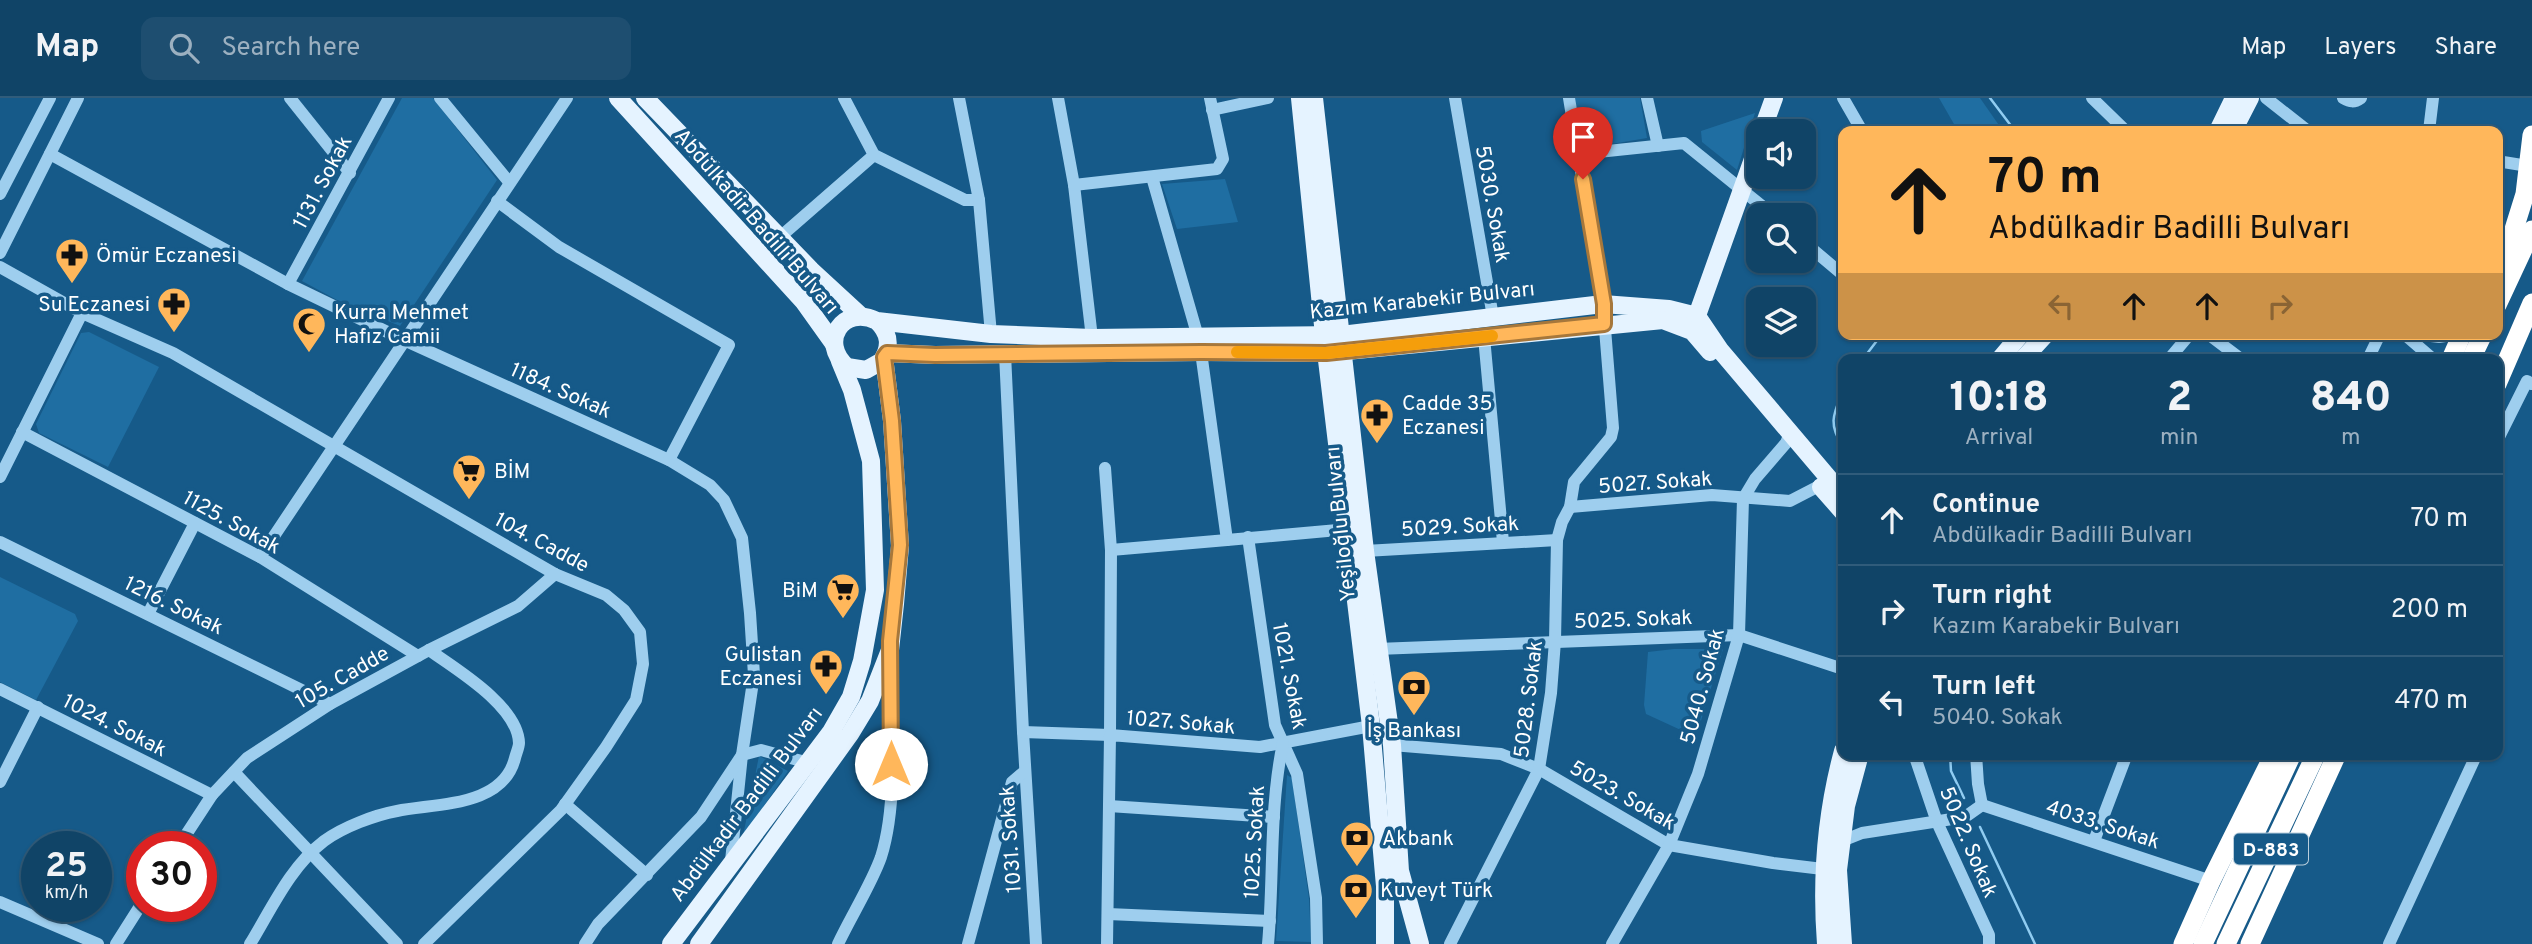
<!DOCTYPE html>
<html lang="en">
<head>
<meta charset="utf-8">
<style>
	:root { --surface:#104467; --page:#1e4e70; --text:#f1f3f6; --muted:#9cb0c0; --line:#305c7b }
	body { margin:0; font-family:Overpass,sans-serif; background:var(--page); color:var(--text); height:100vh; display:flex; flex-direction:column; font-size:26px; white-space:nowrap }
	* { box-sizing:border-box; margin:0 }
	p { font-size:23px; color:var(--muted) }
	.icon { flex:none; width:38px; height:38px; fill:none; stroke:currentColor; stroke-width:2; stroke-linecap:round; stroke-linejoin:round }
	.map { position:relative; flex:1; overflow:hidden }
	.drawer { position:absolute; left:1838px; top:256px; width:665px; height:406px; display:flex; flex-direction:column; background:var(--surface); border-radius:14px; box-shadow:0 2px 5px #0004,0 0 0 2px var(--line) }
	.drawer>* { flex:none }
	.top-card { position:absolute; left:1838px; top:28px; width:665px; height:214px; border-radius:14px; box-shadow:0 2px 5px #0004,0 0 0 2px var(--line); background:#ffb75b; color:#111; overflow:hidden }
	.controls { position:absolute; left:1746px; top:21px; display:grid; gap:14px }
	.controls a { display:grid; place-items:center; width:70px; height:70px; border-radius:14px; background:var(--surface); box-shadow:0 2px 5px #0004,0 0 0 2px var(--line); font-size:35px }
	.speed { position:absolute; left:21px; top:733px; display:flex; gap:14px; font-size:35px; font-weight:700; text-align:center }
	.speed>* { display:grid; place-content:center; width:91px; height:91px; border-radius:50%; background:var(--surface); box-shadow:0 2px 5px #0004,0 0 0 2px var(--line); line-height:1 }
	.speed small { font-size:18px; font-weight:400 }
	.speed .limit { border:10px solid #d22; background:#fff; color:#111 }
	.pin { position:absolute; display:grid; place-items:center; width:60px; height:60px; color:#fff; margin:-72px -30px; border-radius:50% 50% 50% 0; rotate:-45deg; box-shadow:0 0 7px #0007 }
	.pin .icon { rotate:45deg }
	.me { position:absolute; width:77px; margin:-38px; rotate:0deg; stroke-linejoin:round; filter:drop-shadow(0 0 5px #0008) }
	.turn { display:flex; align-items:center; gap:24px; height:147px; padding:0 35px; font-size:32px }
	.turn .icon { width:91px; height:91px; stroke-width:2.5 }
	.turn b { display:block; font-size:49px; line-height:60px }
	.lanes { display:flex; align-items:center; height:66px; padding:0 35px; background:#0003; justify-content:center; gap:35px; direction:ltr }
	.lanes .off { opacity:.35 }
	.eta { display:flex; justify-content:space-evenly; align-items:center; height:119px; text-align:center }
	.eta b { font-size:42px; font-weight:800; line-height:49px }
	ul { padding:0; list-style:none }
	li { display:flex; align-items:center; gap:21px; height:91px; padding:0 35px; border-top:2px solid var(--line) }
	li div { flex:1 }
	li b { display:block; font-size:26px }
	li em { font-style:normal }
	header { display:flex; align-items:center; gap:42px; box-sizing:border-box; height:98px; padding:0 35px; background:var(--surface); border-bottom:2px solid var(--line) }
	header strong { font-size:33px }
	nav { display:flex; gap:38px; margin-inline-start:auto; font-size:24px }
	.search { width:490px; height:63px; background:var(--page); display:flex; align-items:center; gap:18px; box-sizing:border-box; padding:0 24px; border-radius:14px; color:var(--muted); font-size:26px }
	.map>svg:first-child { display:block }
	.green { fill:#1f6ea2 }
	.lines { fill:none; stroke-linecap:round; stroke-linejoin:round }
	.stream { stroke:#90ccf1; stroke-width:2.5 }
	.minor { stroke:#9eceee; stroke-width:12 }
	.major { stroke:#e5f3ff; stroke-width:18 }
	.highway { stroke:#fff; stroke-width:19 }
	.route-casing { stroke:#a6773b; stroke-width:18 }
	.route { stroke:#ffb75b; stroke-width:12 }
	.slow { stroke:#f59e0b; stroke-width:12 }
	.labels { text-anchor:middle; stroke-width:7; stroke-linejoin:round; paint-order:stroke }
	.shield { fill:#165a89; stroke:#b9cedc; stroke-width:2 }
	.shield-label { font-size:19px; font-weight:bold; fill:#fff }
	.street-label { font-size:21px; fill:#fff; stroke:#165a89 }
	.poi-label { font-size:21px; fill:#fff; stroke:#165a89; text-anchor:start }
</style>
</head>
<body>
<header>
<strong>Map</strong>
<div class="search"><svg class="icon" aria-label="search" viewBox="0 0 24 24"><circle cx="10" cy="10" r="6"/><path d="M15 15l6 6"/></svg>Search here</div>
<nav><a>Map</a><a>Layers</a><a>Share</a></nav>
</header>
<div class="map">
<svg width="2532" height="846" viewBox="0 0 2532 846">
	<rect width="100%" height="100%" fill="#165a89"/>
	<g class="green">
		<polygon points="402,0 433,0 497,82 400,228 337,202 302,183"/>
		<polygon points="1575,0 1640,0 1647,40 1582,51"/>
		<polygon points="1939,0 1980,0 2003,33 1958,33"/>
		<polygon points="1755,15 1737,72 1702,44 1701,33"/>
		<polygon points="1225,81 1238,124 1177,131 1162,86"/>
		<polygon points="89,234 159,269 108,369 39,335 36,326 81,235"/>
		<polygon points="0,479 75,516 78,523 36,602 0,584"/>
		<polygon points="1674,551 1723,551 1696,639 1646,616 1644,607 1648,554"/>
		<polygon points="759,658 788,673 743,738"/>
		<polygon points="1287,677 1292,680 1309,801 1311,844 1276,843"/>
	</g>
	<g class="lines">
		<g class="stream">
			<polyline points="1990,0 2015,33"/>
			<polyline points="1863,261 1882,236"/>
			<path d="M1843,292c-10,25 -15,34 0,57"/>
			<polyline points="1950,656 1951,673 1964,700"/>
			<polyline points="1980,729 2035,846"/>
		</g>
		<g class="minor">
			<polyline points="290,0 350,75"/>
			<polyline points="440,0 509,84"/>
			<polyline points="844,0 874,57 965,102 979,102"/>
			<polyline points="959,0 979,102 991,236"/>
			<polyline points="1058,0 1074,87 1092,240"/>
			<polyline points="1455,0 1493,219"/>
			<polyline points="1647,0 1658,48"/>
			<polyline points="1843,0 1862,33"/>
			<polyline points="2092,0 2126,33"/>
			<polyline points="2266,0 2308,33"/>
			<path d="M2343,0c7,4 11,5 18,0"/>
			<polyline points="1212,12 1268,0"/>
			<polyline points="2429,33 2433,0"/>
			<polyline points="50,56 288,186 406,243 669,362 710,387 724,402 742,440 750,515 754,577 742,657 731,763"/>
			<polyline points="1579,56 1684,45 1773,117"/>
			<polyline points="2497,63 2528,68"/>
			<polyline points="1152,79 1198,239"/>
			<polyline points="1074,87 1217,71 1223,61 1210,0"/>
			<polyline points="0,96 50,0"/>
			<polyline points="497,103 559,149 729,247 669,362"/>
			<polyline points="780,139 874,57"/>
			<polyline points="1804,144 1843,177"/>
			<polyline points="0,155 78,0"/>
			<polyline points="0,169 82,215 173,255 555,476 606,497 624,512 640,534 643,566 636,602 606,649 561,712 424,846"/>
			<polyline points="288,186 389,0"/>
			<polyline points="2208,236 2241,261"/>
			<polyline points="2404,236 2433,261"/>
			<polyline points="2415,236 2439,239 2458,236"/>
			<polyline points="1484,239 1503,444"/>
			<polyline points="1201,254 1227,442 1349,431"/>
			<polyline points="1005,256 1023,634 1036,846"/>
			<polyline points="2169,261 2190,236"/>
			<polyline points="2368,261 2380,236"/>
			<polyline points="22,334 260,459 418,558"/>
			<polyline points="2497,343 2527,283 2532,286"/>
			<polyline points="0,379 82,215"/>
			<polyline points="1570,409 1712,397 1790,403 1819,388"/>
			<polyline points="1248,439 1275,627 1297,676 1316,800 1317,846"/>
			<polyline points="0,444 330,606"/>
			<polyline points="1111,452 1227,442"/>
			<polyline points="1365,453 1557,442"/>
			<polyline points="260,459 567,0"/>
			<polyline points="148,516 195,425"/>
			<polyline points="1377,551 1739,537 1843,571"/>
			<polyline points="0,591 212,697"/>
			<polyline points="1023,634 1110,637 1111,452 1105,370"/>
			<polyline points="1392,647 1501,656 1539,671 1669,747 1773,765 1831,772"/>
			<polyline points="1914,656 1937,724 1989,837 1989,846"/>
			<polyline points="1976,656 1978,686 1982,707"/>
			<polyline points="234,674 397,846"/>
			<polyline points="0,684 38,609"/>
			<polyline points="565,706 647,777"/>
			<polyline points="1982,707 2211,783"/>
			<polyline points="1109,708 1274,719"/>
			<polyline points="1842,743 1862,735 1965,719 1982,707"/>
			<polyline points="2094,743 2127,656"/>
			<polyline points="178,749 212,697 247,660 330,606 429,552 518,508 555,476"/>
			<polyline points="0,804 98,846"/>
			<polyline points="1108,816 1270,823"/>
			<polyline points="116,846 142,805"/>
			<path d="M250,846c22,-36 40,-77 74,-103 19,-14 51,-26 73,-30 40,-8 106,-4 118,-53 1,-4 4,-11 4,-15 -1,-37 -63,-74 -90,-93"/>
			<polyline points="585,846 598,826 701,719 742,657 761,652 809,665"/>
			<path d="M838,846c12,-26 34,-61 43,-87 18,-56 10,-140 9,-199"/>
			<polyline points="968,846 1012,684 1025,673"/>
			<polyline points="1107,846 1110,637 1260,649 1371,628"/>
			<path d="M1268,846c6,-67 1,-135 15,-201"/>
			<polyline points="1450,846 1539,671 1551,595 1555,543 1557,442 1562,424 1570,409 1574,384 1611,339 1613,330 1603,206 1569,0"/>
			<polyline points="1612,846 1669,747 1698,676 1739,537 1743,401 1755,381 1786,345 1790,335"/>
			<polyline points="2389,846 2474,662 2471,656"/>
		</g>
		<g class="major">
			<polyline points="618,0 804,204 834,246"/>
			<polyline points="645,0 811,172 861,218"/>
			<polyline points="1300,0 1324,237 1371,628 1385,788 1385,846"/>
			<polyline points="1314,0 1365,453 1392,647 1400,773 1420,846"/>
			<polyline points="1762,33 1774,0"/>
			<polyline points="2218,33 2234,0"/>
			<polyline points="2233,33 2250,0"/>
			<path d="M877,223c13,13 14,25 5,40l-16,9 -19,-3c-29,-25 -4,-63 30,-46l114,13 101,4 249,-3 262,-31 66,5 28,7 23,34 123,145"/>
			<polyline points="1694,226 1759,44"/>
			<polyline points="887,255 935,257 1201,254 1326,255 1663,222 1692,233 1710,254"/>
			<polyline points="2000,261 2021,236"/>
			<polyline points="2023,261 2046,236"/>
			<polyline points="1821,389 1843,414"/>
			<polyline points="671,846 831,634 851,599 862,563 875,492 871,363 852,292 840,263"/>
			<polyline points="699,846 850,636 870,603 890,552 895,506 900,448 892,323 884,259"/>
			<path d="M1826,846c-5,-65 0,-130 17,-193"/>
			<polyline points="1843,846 1838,772 1846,708 1860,656"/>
		</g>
		<g class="highway">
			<polyline points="2497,172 2510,144 2525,96 2532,37"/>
			<polyline points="2497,207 2532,132"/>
			<polyline points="2451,261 2462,236"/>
			<polyline points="2471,261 2483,236"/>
			<polyline points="2497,286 2532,205"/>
			<polyline points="2183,846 2211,783 2274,656"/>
			<polyline points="2203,846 2292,656"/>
			<polyline points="2226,846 2316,656"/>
			<polyline points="2250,846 2337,656"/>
		</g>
	</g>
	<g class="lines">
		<g class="route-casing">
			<polyline id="route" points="891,666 890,543 900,447 892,323 884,259 887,255 935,257 1201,254 1326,255 1604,226 1604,206 1583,81"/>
		</g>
		<use href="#route" class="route"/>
		<polyline class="slow" points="1237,254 1326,255 1492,238"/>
	</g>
	<defs>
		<g id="pharmacy-pin" transform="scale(1.75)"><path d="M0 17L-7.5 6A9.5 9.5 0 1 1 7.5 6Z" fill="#ffb75b" stroke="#165a89"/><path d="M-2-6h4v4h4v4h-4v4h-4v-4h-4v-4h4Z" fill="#111"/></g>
		<g id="mosque-pin" transform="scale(1.75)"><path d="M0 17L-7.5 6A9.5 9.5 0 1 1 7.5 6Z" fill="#ffb75b" stroke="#165a89"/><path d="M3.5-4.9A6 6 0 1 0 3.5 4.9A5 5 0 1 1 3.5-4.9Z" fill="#111"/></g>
		<g id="supermarket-pin" transform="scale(1.75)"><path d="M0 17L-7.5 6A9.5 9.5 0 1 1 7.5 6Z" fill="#ffb75b" stroke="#165a89"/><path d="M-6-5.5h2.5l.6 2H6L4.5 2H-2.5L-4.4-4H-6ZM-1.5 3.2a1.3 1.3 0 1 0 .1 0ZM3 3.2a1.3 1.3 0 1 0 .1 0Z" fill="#111"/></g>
		<g id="bank-pin" transform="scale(1.75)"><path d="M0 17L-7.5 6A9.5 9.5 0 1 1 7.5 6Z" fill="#ffb75b" stroke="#165a89"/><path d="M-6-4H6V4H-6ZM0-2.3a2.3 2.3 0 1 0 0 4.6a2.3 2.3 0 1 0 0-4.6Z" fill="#111"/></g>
	</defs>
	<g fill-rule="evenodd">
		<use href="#pharmacy-pin" x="72" y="157"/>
		<use href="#pharmacy-pin" x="174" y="206"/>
		<use href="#mosque-pin" x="309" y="226"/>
		<use href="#pharmacy-pin" x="1377" y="317"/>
		<use href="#supermarket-pin" x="469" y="373"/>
		<use href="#supermarket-pin" x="843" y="492"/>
		<use href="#pharmacy-pin" x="826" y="568"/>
		<use href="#bank-pin" x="1414" y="589"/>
		<use href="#bank-pin" x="1357" y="740"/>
		<use href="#bank-pin" x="1356" y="792"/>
	</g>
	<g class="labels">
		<rect class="shield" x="2234" y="735.5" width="74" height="31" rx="5"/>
		<g class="shield-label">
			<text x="2271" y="758">D-883</text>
		</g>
		<g class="street-label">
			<text transform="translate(322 84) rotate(-62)" y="7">1131. Sokak</text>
			<text transform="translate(1493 106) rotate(80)" y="7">5030. Sokak</text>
			<text transform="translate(757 123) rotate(49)" y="7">Abdülkadir Badilli Bulvarı</text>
			<text transform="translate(1422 202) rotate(-6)" y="7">Kazım Karabekir Bulvarı</text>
			<text transform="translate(561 292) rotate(24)" y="7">1184. Sokak</text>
			<text transform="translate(1655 384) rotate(-4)" y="7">5027. Sokak</text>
			<text transform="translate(232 424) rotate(29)" y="7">1125. Sokak</text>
			<text transform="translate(1340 426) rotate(-96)" y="7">Yeşiloğlu Bulvarı</text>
			<text transform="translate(1460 428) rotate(-3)" y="7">5029. Sokak</text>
			<text transform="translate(542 444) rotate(28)" y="7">104. Cadde</text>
			<text transform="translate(174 507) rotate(26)" y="7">1216. Sokak</text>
			<text transform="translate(1633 521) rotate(-2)" y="7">5025. Sokak</text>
			<text transform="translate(1290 578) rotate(79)" y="7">1021. Sokak</text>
			<text transform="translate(342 579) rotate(-30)" y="7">105. Cadde</text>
			<text transform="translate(1702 588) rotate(-75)" y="7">5040. Sokak</text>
			<text transform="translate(1528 601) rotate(-83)" y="7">5028. Sokak</text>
			<text transform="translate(1181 624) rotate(5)" y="7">1027. Sokak</text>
			<text transform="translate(115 627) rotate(27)" y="7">1024. Sokak</text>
			<text transform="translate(1623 697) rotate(30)" y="7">5023. Sokak</text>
			<text transform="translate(746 706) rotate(-53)" y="7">Abdülkadir Badilli Bulvarı</text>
			<text transform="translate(2103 726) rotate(18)" y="7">4033. Sokak</text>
			<text transform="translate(1010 741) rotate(-94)" y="7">1031. Sokak</text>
			<text transform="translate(1254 744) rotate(-87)" y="7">1025. Sokak</text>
			<text transform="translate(1969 744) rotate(67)" y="7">5022. Sokak</text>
		</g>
		<g class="poi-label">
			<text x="96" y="164">Ömür Eczanesi</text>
			<text x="150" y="213" text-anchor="end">Su Eczanesi</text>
			<text x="334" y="221">Kurra Mehmet<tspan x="334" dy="24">Hafız Camii</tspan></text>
			<text x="1402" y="312">Cadde 35<tspan x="1402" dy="24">Eczanesi</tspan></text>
			<text x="494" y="380">BİM</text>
			<text x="818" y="499" text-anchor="end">BiM</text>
			<text x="802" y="563" text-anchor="end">Gulistan<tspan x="802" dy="24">Eczanesi</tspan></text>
			<text x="1414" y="639" text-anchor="middle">İş Bankası</text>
			<text x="1382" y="747">Akbank</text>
			<text x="1380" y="799">Kuveyt Türk</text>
		</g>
	</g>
</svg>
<div class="controls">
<a><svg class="icon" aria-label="sound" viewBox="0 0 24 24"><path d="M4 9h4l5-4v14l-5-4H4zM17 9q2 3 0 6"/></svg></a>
<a><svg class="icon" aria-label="search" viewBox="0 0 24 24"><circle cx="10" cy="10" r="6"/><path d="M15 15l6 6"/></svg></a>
<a><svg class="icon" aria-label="layers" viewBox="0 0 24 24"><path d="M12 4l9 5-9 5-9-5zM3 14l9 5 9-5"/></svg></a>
</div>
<div class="speed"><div>25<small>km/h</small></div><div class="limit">30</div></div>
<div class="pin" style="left:1583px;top:81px;background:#d93025"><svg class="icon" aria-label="arrive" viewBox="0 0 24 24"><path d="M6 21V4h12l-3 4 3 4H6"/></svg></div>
<svg class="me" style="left:891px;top:666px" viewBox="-20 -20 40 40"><circle r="19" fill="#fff"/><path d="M0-13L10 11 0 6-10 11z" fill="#ffb75b"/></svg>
<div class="top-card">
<div class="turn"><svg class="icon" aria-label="ahead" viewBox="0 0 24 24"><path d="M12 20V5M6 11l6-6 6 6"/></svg><div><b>70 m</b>Abdülkadir Badilli Bulvarı</div></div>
<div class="lanes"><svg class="icon off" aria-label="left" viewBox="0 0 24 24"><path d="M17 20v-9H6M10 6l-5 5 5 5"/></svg><svg class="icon" aria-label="ahead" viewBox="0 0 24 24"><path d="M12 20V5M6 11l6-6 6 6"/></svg><svg class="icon" aria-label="ahead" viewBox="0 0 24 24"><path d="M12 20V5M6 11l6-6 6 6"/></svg><svg class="icon off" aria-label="right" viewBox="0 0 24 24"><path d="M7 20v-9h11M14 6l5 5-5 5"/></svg></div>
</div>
<section class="drawer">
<div class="eta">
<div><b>10:18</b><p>Arrival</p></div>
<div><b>2</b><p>min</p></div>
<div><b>840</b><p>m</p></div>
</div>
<ul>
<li><svg class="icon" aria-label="ahead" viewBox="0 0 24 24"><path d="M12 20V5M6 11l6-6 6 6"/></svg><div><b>Continue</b><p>Abdülkadir Badilli Bulvarı</p></div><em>70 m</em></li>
<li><svg class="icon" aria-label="right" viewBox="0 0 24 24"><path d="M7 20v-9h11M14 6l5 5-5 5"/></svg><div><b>Turn right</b><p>Kazım Karabekir Bulvarı</p></div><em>200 m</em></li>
<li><svg class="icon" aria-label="left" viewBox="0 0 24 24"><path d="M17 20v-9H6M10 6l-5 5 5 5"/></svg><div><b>Turn left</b><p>5040. Sokak</p></div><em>470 m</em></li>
</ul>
</section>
</div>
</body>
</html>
